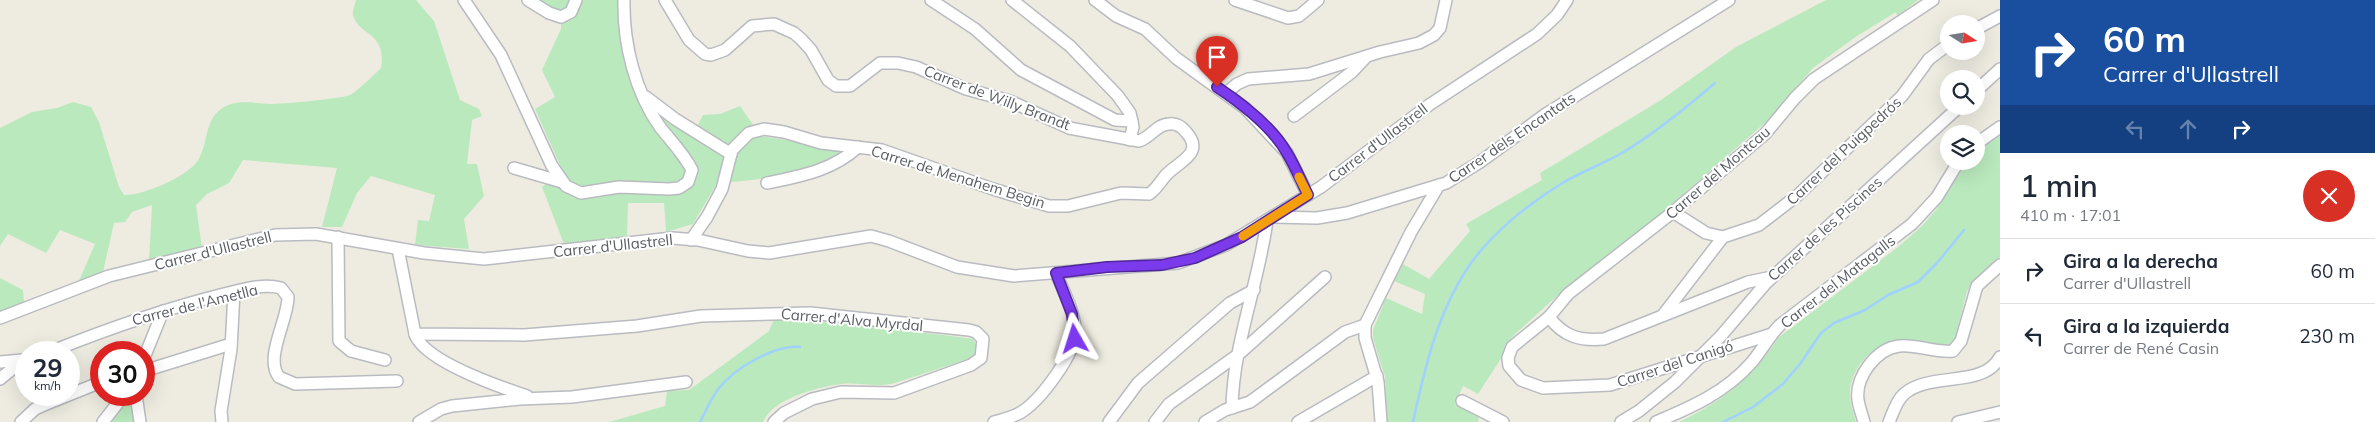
<!DOCTYPE html>
<html lang="es">
<head>
<meta charset="utf-8">
<style>
	:root { --surface:#fff; --page:#f6f6f7; --text:#1f2937; --muted:#747a83; --line:#e0e1e3 }
	body { margin:0; font-family:Mulish,sans-serif; background:var(--page); color:var(--text); height:100vh; display:flex; flex-direction:column; font-size:19px; white-space:nowrap }
	* { box-sizing:border-box; margin:0 }
	p { font-size:16px; color:var(--muted) }
	.icon { flex:none; width:28px; height:28px; fill:none; stroke:currentColor; stroke-width:2; stroke-linecap:round; stroke-linejoin:round }
	.map { position:relative; flex:1; overflow:hidden }
	.panel { display:flex; flex-direction:column; background:var(--surface); width:375px }
	.panel>* { flex:none }
	.banner { background:#1a4fa0; color:#fff; overflow:hidden }
	.needle { width:32px; rotate:102deg }
	.controls { position:absolute; left:1940px; top:15px; display:grid; gap:10px }
	.controls a { display:grid; place-items:center; width:45px; height:45px; border-radius:50%; background:var(--surface); box-shadow:0 5px 20px #0002; font-size:25px }
	.speed { position:absolute; left:15px; top:341px; display:flex; gap:10px; font-size:25px; font-weight:700; text-align:center }
	.speed>* { display:grid; place-content:center; width:65px; height:65px; border-radius:50%; background:var(--surface); box-shadow:0 5px 20px #0002; line-height:1 }
	.speed small { font-size:12px; font-weight:400 }
	.speed .limit { border:8px solid #d22; background:#fff; color:#111 }
	.pin { position:absolute; display:grid; place-items:center; width:42px; height:42px; color:#fff; margin:-51px -21px; border-radius:50% 50% 50% 0; rotate:-45deg; box-shadow:0 0 5px #0007 }
	.pin .icon { rotate:45deg }
	.me { position:absolute; width:55px; margin:-28px; rotate:354deg; stroke-linejoin:round; filter:drop-shadow(0 0 4px #0008) }
	.turn { display:flex; align-items:center; gap:18px; height:105px; padding:0 20px; font-size:22px }
	.turn .icon { width:65px; height:65px; stroke-width:2.5 }
	.turn b { display:block; font-size:35px; line-height:42px }
	.lanes { display:flex; align-items:center; height:48px; padding:0 20px; background:#0003; justify-content:center; gap:25px; direction:ltr }
	.lanes .off { opacity:.35 }
	.round { display:grid; place-items:center; flex:none; width:52px; height:52px; border-radius:26px; background:var(--page) }
	.headline { display:flex; align-items:center; justify-content:space-between; height:85px; padding:0 20px }
	h1 { font-size:30px; font-weight:600; line-height:38px }
	ul { padding:0; list-style:none }
	li { display:flex; align-items:center; gap:15px; height:65px; padding:0 20px; border-top:1px solid var(--line) }
	li div { flex:1 }
	li b { display:block; font-size:19px }
	li em { font-style:normal }
	main { display:flex; flex:1; min-height:0 }
	.map>svg:first-child { display:block }
	.green { fill:#bae9bd }
	.lines { fill:none; stroke-linecap:round; stroke-linejoin:round }
	.stream { stroke:#a0d1ff; stroke-width:2.5 }
	.minor-casing { stroke:#b9bbc1; stroke-width:14 }
	.minor { stroke:#fff; stroke-width:11 }
	.route-casing { stroke:#51269a; stroke-width:12 }
	.route { stroke:#7c3aed; stroke-width:9 }
	.slow { stroke:#f59e0b; stroke-width:9 }
	.labels { text-anchor:middle; stroke-width:4; stroke-linejoin:round; paint-order:stroke }
	.street-label { font-size:15px; fill:#595d63; stroke:#fff }
</style>
</head>
<body>
<main>
<div class="map">
<svg width="2000" height="422" viewBox="0 0 2000 422">
	<rect width="100%" height="100%" fill="#eeece1"/>
	<g class="green">
		<path d="M356,0h60l18,21 26,79 19,9 3,7 -10,4 -5,44h10l7,32 -20,23 5,30 -54,-4 3,-25 11,1 6,-26 -64,-19 -14,17 -15,34h-20l15,-59 -94,-8 -14,23 -22,11 -11,11 6,43 -53,13 3,-56 -20,7 -7,10 -11,1 -11,49 -25,11 17,-39 -35,-14 -14,23 -38,-19 -8,12v-118l32,-16 25,-4 16,-6 18,5 8,15 20,65 5,8c18,1 61,-18 72,-32 12,-14 8,-43 25,-54 14,-10 34,-6 49,-5 12,0 70,-5 80,-9 5,-2 26,-22 31,-27 6,-37 -23,-32 -28,-53 -1,-4 2,-10 3,-15z"/>
		<path d="M539,0h79c-2,41 8,81 28,116l13,-4 33,24 11,-21 17,-1 20,-8 21,30 85,13c-36,24 -86,32 -129,34l-24,41 -27,8 -2,-29h-36l-1,33 -63,8 -22,-57 21,-15 -28,-63 20,-12 -13,-27 19,-41v-16z"/>
		<polygon points="1826,0 1918,0 1897,16 1896,12 1857,36 1813,68 1767,121 1654,220 1567,287 1514,335 1505,345 1502,357 1478,394 1463,386 1455,404 1479,418 1478,422 1387,422 1385,377 1373,338 1373,330 1386,298 1422,314 1425,294 1394,281 1403,264 1429,279 1470,231 1466,224 1542,180 1540,173 1661,100 1736,47"/>
		<path d="M2000,135v122l-25,22 -8,12 -13,51 -6,4c-15,-1 -30,-7 -45,-6 -26,1 -52,25 -53,52 -1,10 4,21 6,30h-177c43,-20 73,-44 99,-84l120,-91 24,-21 13,-15 33,-50h8v-9z"/>
		<polygon points="0,278 23,290 25,314 0,324"/>
		<path d="M774,319l75,5 110,13 14,2 4,8 -3,10 -79,26c-19,5 -36,-1 -54,1 -23,3 -69,15 -78,38h-154l56,-16 2,-15 22,-1 80,-59z"/>
		<polygon points="130,398 135,422 112,422"/>
	</g>
	<g class="lines">
		<g class="stream">
			<path d="M700,422c6,-11 11,-24 19,-34 16,-20 55,-43 81,-41"/>
			<path d="M1413,422c11,-51 24,-108 54,-153 22,-34 62,-66 97,-87 19,-11 39,-18 58,-29 32,-19 65,-46 93,-70"/>
			<polyline points="1723,422 1753,407 1783,384 1800,364 1821,333 1834,323 1865,310 1888,295 1918,282 1937,263 1964,230"/>
		</g>
		<g class="minor-casing">
			<g id="minor">
				<path d="M464,0l37,55 51,111 14,20 15,7 38,-6 50,2 10,-1 9,-6 4,-12c-8,-16 -21,-29 -32,-43 -25,-35 -37,-84 -36,-127"/>
				<polyline points="528,0 549,13 561,17 571,12 576,0"/>
				<path d="M665,0l24,40 16,14 6,1 14,-5 27,-24 22,-2 20,9 7,6 10,11 17,30 8,6h14l30,-23h18l18,4 50,22 44,12 59,27 70,13c11,-3 18,-17 30,-17 7,-1 13,3 17,8 19,21 -6,29 -19,42 -6,6 -10,15 -18,20l-28,-1 -53,13h-19l-56,-17 -111,-39 -61,-7 -37,-11 -20,-3 -15,4 -17,17 -10,39 -15,28 -16,23"/>
				<polyline points="931,0 975,29 1021,70 1115,120 1132,121"/>
				<polyline points="1012,0 1070,46 1118,96 1130,113 1133,127 1130,140"/>
				<polyline points="1095,0 1116,16 1145,29 1176,58 1245,108 1287,153 1308,195"/>
				<polyline points="1235,0 1288,18 1299,16 1318,0"/>
				<polyline points="1976,29 2000,16"/>
				<polyline points="1976,91 2000,69"/>
				<polyline points="1226,93 1237,84 1248,79 1309,74 1380,52 1419,43 1434,35 1440,28 1446,0"/>
				<polyline points="646,97 675,119 731,154"/>
				<polyline points="1294,116 1352,72 1366,57"/>
				<polyline points="1976,144 2000,127"/>
				<polyline points="514,168 562,182"/>
				<path d="M767,183c33,-7 65,-12 91,-36"/>
				<polyline points="1673,212 1706,233 1723,237"/>
				<polyline points="1273,217 1317,218 1347,213 1446,183 1480,162 1546,114 1729,0"/>
				<polyline points="338,237 339,341 351,351 385,360"/>
				<polyline points="398,249 415,334 524,335 637,326 701,316 810,313 969,330 976,332 983,339 981,358 971,365 894,393 841,392 812,399 784,413 774,422"/>
				<polyline points="1663,315 1723,237 1759,225 1798,195 1902,96 1929,59 1949,44"/>
				<path d="M1549,317c15,20 31,24 55,22l144,-57 24,-5"/>
				<polyline points="0,318 109,276 275,235 316,234 424,253 484,259 672,238 698,240 748,251 769,253 871,236 889,241 957,267 1014,276 1178,263 1226,245 1321,187 1429,105 1537,34 1557,15 1567,0"/>
				<path d="M415,334c9,27 85,53 112,62"/>
				<polyline points="1772,334 1610,385 1543,388 1521,380 1509,366 1508,358 1512,347 1549,317 1568,294 1673,212 1765,134 1795,98 1814,79 1933,0"/>
				<path d="M50,352c57,-23 114,-43 174,-58 17,-4 39,-11 57,-6l7,9c0,23 -24,61 -9,80l16,7 102,-3"/>
				<polyline points="144,358 163,311"/>
				<polyline points="0,362 22,360"/>
				<polyline points="144,371 231,344"/>
				<polyline points="0,379 23,360"/>
				<polyline points="136,395 140,422"/>
				<polyline points="1462,401 1503,422"/>
				<path d="M1232,408c1,-64 27,-125 35,-188"/>
				<polyline points="21,422 35,409 44,405 101,382"/>
				<polyline points="103,422 124,395"/>
				<polyline points="222,422 221,411 231,349 234,292"/>
				<polyline points="419,422 441,409 452,406 520,399 572,397 686,382"/>
				<path d="M994,422c10,-3 21,-5 29,-11 18,-12 53,-58 52,-79 0,-21 -12,-41 -19,-59"/>
				<polyline points="1109,422 1138,383 1230,303 1254,290"/>
				<polyline points="1155,422 1169,404 1239,354 1325,277"/>
				<polyline points="1205,422 1225,410 1250,402 1345,332 1365,325"/>
				<polyline points="1298,422 1377,376"/>
				<polyline points="1381,422 1378,382 1365,338 1365,325 1411,232 1439,185"/>
				<polyline points="1621,422 1639,411 1675,382 1720,337 1766,283 1960,106"/>
				<path d="M1656,422c36,-15 70,-30 96,-60 10,-12 17,-26 28,-37l132,-101 25,-27 22,-36"/>
				<path d="M1864,422c-2,-7 -5,-15 -6,-22 -3,-23 18,-51 41,-54 18,-2 35,7 54,5l8,-10 16,-55 23,-21"/>
				<path d="M1889,422c4,-9 7,-21 15,-28 26,-23 79,-5 96,-37"/>
				<polyline points="1958,422 2000,412"/>
			</g>
		</g>
		<use href="#minor" class="minor"/>
	</g>
	<g class="lines">
		<g class="route-casing">
			<path id="route" d="M1075,339l-3,-25 -16,-41 51,-6 55,-2 33,-7 47,-21 66,-42c-7,-14 -13,-29 -21,-42 -14,-25 -46,-50 -70,-66"/>
		</g>
		<use href="#route" class="route"/>
		<polyline class="slow" points="1243,236 1308,195 1299,177"/>
	</g>
	<g class="labels">
		<g class="street-label">
			<text transform="translate(997 98) rotate(21)" y="5">Carrer de Willy Brandt</text>
			<text transform="translate(1512 138) rotate(-34)" y="5">Carrer dels Encantats</text>
			<text transform="translate(1378 143) rotate(-37)" y="5">Carrer d'Ullastrell</text>
			<text transform="translate(1844 151) rotate(-43)" y="5">Carrer del Puigpedrós</text>
			<text transform="translate(1718 173) rotate(-41)" y="5">Carrer del Montcau</text>
			<text transform="translate(958 177) rotate(17)" y="5">Carrer de Menahem Begin</text>
			<text transform="translate(1825 229) rotate(-42)" y="5">Carrer de les Piscines</text>
			<text transform="translate(613 246) rotate(-6)" y="5">Carrer d'Ullastrell</text>
			<text transform="translate(213 251) rotate(-14)" y="5">Carrer d'Ullastrell</text>
			<text transform="translate(1838 282) rotate(-38)" y="5">Carrer del Matagalls</text>
			<text transform="translate(195 305) rotate(-14)" y="5">Carrer de l'Ametlla</text>
			<text transform="translate(852 320) rotate(5)" y="5">Carrer d'Alva Myrdal</text>
			<text transform="translate(1675 364) rotate(-18)" y="5">Carrer del Canigó</text>
		</g>
	</g>
</svg>
<div class="controls">
<a><svg class="needle" viewBox="-14 -14 28 28"><path d="M0-13l5 13h-10z" fill="#e53935"/><path d="M0 13l5-13h-10z" fill="#747a83"/></svg></a>
<a><svg class="icon" aria-label="search" viewBox="0 0 24 24"><circle cx="10" cy="10" r="6"/><path d="M15 15l6 6"/></svg></a>
<a><svg class="icon" aria-label="layers" viewBox="0 0 24 24"><path d="M12 4l9 5-9 5-9-5zM3 14l9 5 9-5"/></svg></a>
</div>
<div class="speed"><div>29<small>km/h</small></div><div class="limit">30</div></div>
<div class="pin" style="left:1217px;top:87px;background:#d93025"><svg class="icon" aria-label="arrive" viewBox="0 0 24 24"><path d="M6 21V4h12l-3 4 3 4H6"/></svg></div>
<svg class="me" style="left:1075px;top:339px" viewBox="-20 -20 40 40"><path d="M0-17L14 15 0 8-14 15z" fill="#7c3aed" stroke="#fff" stroke-width="4"/></svg>
</div>
<section class="panel">
<div class="banner">
<div class="turn"><svg class="icon" aria-label="right" viewBox="0 0 24 24"><path d="M7 20v-9h11M14 6l5 5-5 5"/></svg><div><b>60 m</b>Carrer d'Ullastrell</div></div>
<div class="lanes"><svg class="icon off" aria-label="left" viewBox="0 0 24 24"><path d="M17 20v-9H6M10 6l-5 5 5 5"/></svg><svg class="icon off" aria-label="ahead" viewBox="0 0 24 24"><path d="M12 20V5M6 11l6-6 6 6"/></svg><svg class="icon" aria-label="right" viewBox="0 0 24 24"><path d="M7 20v-9h11M14 6l5 5-5 5"/></svg></div>
</div>
<div class="headline"><div><h1>1 min</h1><p>410 m · 17:01</p></div><a class="round" style="background:#d93025;color:#fff"><svg class="icon" aria-label="close" viewBox="0 0 24 24"><path d="M6 6l12 12M18 6L6 18"/></svg></a></div>
<ul>
<li><svg class="icon" aria-label="right" viewBox="0 0 24 24"><path d="M7 20v-9h11M14 6l5 5-5 5"/></svg><div><b>Gira a la derecha</b><p>Carrer d'Ullastrell</p></div><em>60 m</em></li>
<li><svg class="icon" aria-label="left" viewBox="0 0 24 24"><path d="M17 20v-9H6M10 6l-5 5 5 5"/></svg><div><b>Gira a la izquierda</b><p>Carrer de René Casin</p></div><em>230 m</em></li>
</ul>
</section>
</main>
</body>
</html>
